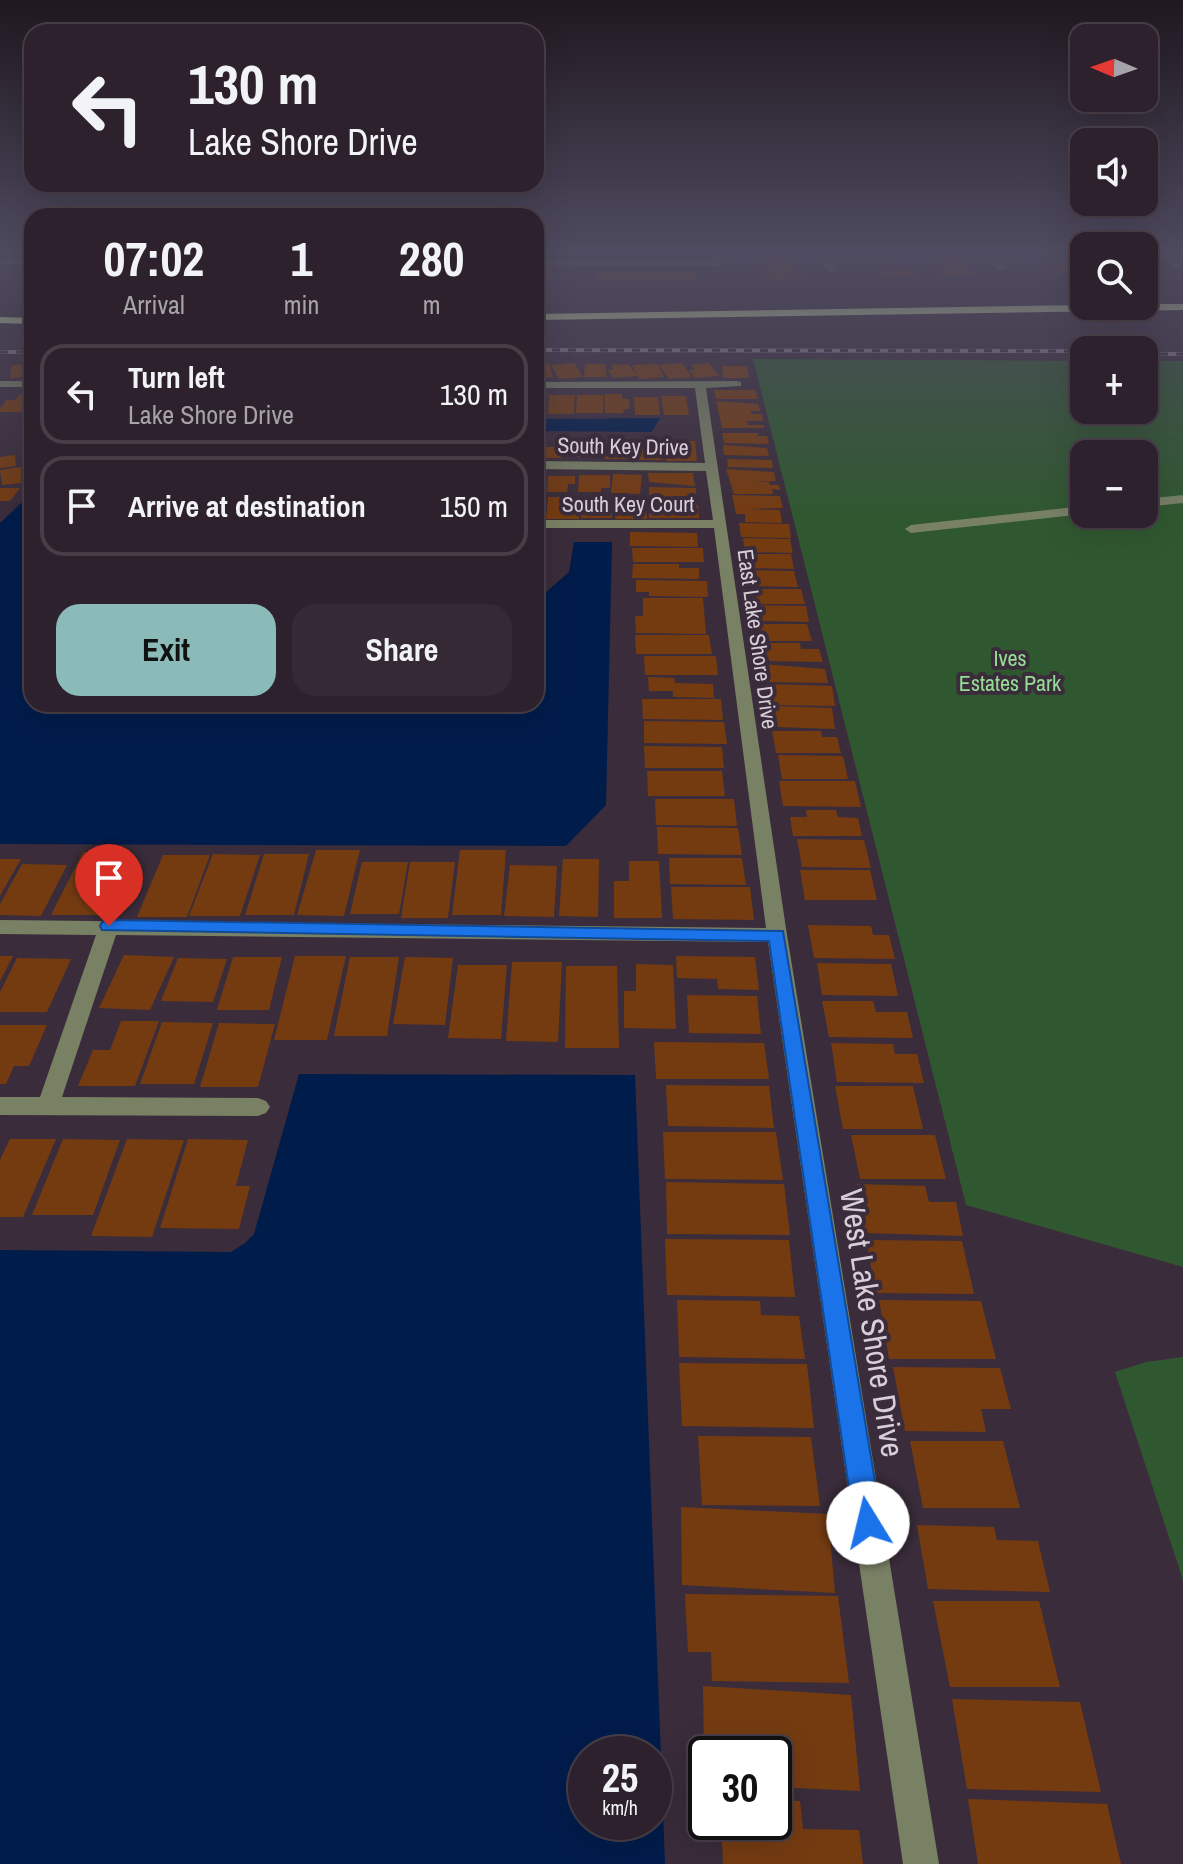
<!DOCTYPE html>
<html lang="en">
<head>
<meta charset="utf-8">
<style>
	:root { --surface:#2c212c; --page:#342934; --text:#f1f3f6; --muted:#a6a3a9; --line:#483e48; --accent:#8bbbb9 }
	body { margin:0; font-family:"Archivo Narrow",sans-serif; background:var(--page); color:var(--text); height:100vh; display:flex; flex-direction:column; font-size:30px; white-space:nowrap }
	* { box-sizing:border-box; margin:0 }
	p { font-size:26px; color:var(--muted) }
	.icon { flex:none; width:44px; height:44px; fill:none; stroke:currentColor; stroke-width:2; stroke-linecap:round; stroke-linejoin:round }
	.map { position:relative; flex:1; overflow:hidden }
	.panel { position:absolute; left:24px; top:208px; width:520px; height:504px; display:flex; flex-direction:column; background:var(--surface); border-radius:24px; box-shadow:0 8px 32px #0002,0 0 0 2px var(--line) }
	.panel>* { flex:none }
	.banner { position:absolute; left:24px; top:24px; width:520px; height:168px; border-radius:24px; box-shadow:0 8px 32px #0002,0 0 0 2px var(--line); background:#2c212c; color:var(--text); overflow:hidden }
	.needle { width:52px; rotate:272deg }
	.buttons { position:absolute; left:1070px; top:24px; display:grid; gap:16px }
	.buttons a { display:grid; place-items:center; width:88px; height:88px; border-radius:16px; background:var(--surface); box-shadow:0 8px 32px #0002,0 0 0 2px var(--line); font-size:40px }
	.speed { position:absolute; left:568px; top:1736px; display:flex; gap:16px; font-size:40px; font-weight:700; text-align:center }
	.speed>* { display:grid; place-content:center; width:104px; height:104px; border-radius:50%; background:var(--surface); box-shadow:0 8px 32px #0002,0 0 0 2px var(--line); line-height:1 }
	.speed small { font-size:20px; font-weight:400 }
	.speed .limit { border:4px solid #111; border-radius:12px; background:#fff; color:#111 }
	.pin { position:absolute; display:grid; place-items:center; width:68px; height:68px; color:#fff; margin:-82px -34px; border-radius:50% 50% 50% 0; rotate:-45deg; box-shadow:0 0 8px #0007 }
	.pin .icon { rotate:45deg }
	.me { position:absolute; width:88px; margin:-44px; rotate:351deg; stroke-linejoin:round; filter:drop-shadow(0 0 6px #0008) }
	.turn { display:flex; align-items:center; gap:28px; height:168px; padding:0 32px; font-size:36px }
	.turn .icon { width:104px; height:104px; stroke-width:2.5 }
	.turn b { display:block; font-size:56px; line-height:68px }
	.eta { display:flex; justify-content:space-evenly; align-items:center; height:136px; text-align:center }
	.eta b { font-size:48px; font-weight:700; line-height:56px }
	.primary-button { display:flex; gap:16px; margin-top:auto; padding:16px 32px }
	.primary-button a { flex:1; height:92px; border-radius:24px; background:var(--accent); color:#111; font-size:32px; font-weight:700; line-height:92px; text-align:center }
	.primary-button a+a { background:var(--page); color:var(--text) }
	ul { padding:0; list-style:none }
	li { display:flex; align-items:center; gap:24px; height:100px; margin:0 16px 12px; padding:0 16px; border:4px solid var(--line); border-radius:24px }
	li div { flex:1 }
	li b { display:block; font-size:30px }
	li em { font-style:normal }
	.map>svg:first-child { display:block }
	.green { fill:#305830; fill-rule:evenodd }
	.water { fill:#001c4b; fill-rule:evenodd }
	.building { fill:#743b11 }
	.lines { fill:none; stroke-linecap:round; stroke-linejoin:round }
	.minor { fill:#798165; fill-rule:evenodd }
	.highway { fill:#ddf0a8; fill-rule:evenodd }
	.rail-casing { stroke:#8c808c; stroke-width:4 }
	.rail { stroke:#3a2c3a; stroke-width:3; stroke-dasharray:8; stroke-linecap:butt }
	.route { fill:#1a73e8; stroke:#114b97; stroke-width:2 }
	.labels { text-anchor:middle; stroke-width:8; stroke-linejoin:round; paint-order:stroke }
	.far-street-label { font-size:22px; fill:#d7ced7; stroke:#3a2c3a }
	.far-park-label { font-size:22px; fill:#94dd94; stroke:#3a2c3a }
	.near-street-label { font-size:32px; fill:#d7ced7; stroke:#3a2c3a }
</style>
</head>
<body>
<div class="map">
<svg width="1183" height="1864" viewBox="0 0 1183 1864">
	<rect width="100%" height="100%" fill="#3a2c3a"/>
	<g class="green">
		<path d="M753,359l331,2v49h60v-49h39v906l-217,-62zM1084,454h60v60h-60z"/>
		<polygon points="1183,1357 1183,1580 1115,1372 1146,1362"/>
	</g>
	<g class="water">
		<polygon points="660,418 652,432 536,431 536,419"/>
		<polygon points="32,493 32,704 536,704 536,601 569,572 574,542 612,542 606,805 566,846 0,844 0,523"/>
		<path d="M299,1074l336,1 30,789h-665v-614l231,2 14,-9 9,-9zM586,1754h68v68h-68z"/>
	</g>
	<g class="building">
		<polygon points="762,255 789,255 797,275 804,277 777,281 769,278"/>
		<polygon points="848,255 867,255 883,261 848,261 845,257"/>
		<polygon points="929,255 954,255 964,261 934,261"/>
		<polygon points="935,263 965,263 969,269 965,271 971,271 975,275 944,276 941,271 946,271"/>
		<polygon points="1049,263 1079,263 1084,274 1046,273 1043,270 1055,269"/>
		<polygon points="882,270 914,270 919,277 884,277"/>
		<rect x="536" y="271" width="17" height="9"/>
		<polygon points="595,272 695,272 697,280 595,280"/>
		<polygon points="536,363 549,363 553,377 536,378"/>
		<polygon points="574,363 583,377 559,379 551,365"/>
		<polygon points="682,363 692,377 669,379 659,365"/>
		<polygon points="709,363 719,376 695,378 689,370 695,370 691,365"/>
		<polygon points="32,364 32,376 10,378 12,365"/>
		<polygon points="585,364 605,364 607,377 584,377"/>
		<polygon points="628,364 638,376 613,378 608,370 614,370 611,365"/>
		<polygon points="657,364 664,377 639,379 632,365"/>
		<polygon points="722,366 747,366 749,378 723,378"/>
		<polygon points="714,390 755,390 758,399 716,399"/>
		<polygon points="20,394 32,394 32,401 21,412 0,412 0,408 7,400 15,400"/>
		<polygon points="604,394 622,394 622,399 629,399 630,409 623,409 624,413 605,413"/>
		<polygon points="549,395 575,395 574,414 548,414"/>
		<polygon points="577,395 603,395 603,413 576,413"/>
		<polygon points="661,396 686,396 689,415 664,415"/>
		<polygon points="634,397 658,397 660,415 635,415"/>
		<polygon points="716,401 758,404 760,411 751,411 751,414 762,414 763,421 747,421 748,425 764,425 764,428 722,428"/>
		<polygon points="722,433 758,433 758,436 767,436 769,444 724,443"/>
		<polygon points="611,438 630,438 631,459 604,459 604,441 611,441"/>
		<polygon points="573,440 600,440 600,453 594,453 594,457 572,457"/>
		<polygon points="634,441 662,441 663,460 635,460"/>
		<polygon points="664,441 695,441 697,461 666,461"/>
		<polygon points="723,445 767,448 769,456 724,455"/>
		<polygon points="543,447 562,447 561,458 542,458"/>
		<polygon points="15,455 16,466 0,468 0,457"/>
		<polygon points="727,459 772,460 773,468 728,467"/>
		<polygon points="21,467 21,483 2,485 0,470"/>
		<polygon points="726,469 774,472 776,481 753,482 769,482 770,485 779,485 780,490 772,489 773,494 734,494"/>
		<polygon points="648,473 693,473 695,486 649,482"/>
		<polygon points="613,474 642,475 640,494 611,493"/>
		<polygon points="536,475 545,475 543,492 536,492"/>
		<polygon points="579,475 610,475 610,488 601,488 601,492 578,492"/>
		<polygon points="548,476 575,476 575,484 568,484 567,492 547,492"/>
		<polygon points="649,487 696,488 696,499 663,499 663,495 649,495"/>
		<polygon points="0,488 20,488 10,501 0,501"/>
		<polygon points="732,495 780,496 783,508 748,509 780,510 782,523 745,522 745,514 736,514"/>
		<polygon points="548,497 580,497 579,519 546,519"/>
		<polygon points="582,497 606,497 605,503 612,503 612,518 581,518"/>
		<polygon points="536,499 546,499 544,518 536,518"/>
		<polygon points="623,499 645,499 647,519 615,519 615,505 624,505"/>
		<polygon points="649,505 698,505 699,518 649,518"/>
		<polygon points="739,523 789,524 791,538 741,537"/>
		<polygon points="630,532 697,533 698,547 630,546"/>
		<polygon points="743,538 790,539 793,553 745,552"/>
		<polygon points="632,548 703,548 704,562 633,562"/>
		<polygon points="744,554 791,554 794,569 746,568"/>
		<polygon points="633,564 679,564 679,568 699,568 699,579 632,578"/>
		<polygon points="744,570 794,571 798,587 746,586"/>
		<polygon points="636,580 707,581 708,597 649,596 649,592 636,592"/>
		<polygon points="754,589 801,589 805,604 757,604"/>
		<polygon points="643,598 703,598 706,634 636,633 635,616 643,616"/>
		<polygon points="753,605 806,606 809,622 756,621"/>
		<polygon points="753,624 807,624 812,641 756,641"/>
		<polygon points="635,635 709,635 712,654 636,654"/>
		<polygon points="761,643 800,643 801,649 819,649 823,662 764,661"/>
		<polygon points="644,656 716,656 718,675 645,675"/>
		<polygon points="762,664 825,669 828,683 765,682"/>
		<polygon points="648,677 674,678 675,683 713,684 714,698 673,697 673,691 649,691"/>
		<polygon points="769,684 832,686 835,706 771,705"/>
		<polygon points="642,699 721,699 723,720 643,719"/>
		<polygon points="774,706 832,708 835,729 775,727"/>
		<polygon points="644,721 724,722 727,744 644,743"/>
		<polygon points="772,731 821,731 822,737 837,737 841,753 776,753"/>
		<polygon points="644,746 722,747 724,768 645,768"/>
		<polygon points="778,755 843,756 848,779 782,779"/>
		<polygon points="647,771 722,771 725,796 648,796"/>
		<polygon points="779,781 855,781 861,807 783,806"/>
		<polygon points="655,799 734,799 737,826 656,825"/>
		<polygon points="806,810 836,810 838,817 858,818 862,836 793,836 790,817 807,817"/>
		<polygon points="657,827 738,828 742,855 658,854"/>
		<polygon points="797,839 864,840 871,868 802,867"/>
		<polygon points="316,850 360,850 344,916 297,915"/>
		<polygon points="460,850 506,850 501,915 452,915"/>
		<polygon points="83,852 130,852 100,915 51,915"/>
		<polygon points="213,854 260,855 240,916 189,916"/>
		<polygon points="264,854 309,854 294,915 245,915"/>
		<polygon points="163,855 210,855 187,917 137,917"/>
		<polygon points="669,858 742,858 746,885 670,884"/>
		<polygon points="0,859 21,859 0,896"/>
		<polygon points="563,859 599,859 598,917 559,916"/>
		<polygon points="629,861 659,861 662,918 614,918 614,881 629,881"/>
		<polygon points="362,862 408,862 399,914 350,914"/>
		<polygon points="410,862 455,862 448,918 401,918"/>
		<polygon points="22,864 67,865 41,916 0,915 0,904"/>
		<polygon points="510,865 557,866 554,917 504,916"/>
		<polygon points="800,870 870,870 877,900 805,900"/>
		<polygon points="671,887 750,887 754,920 673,919"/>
		<polygon points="808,925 871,926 873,935 889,935 895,959 814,958"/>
		<polygon points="124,955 174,957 150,1010 99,1008"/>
		<polygon points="0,956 13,956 0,981"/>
		<polygon points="295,956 346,956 327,1040 274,1040"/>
		<polygon points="676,956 755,957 759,990 718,989 717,979 677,978"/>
		<polygon points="233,957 282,957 269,1010 217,1010"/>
		<polygon points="350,957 399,957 387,1036 334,1036"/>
		<polygon points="405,957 453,958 445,1025 393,1024"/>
		<polygon points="17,958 71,959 47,1012 0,1012 0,992"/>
		<polygon points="178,958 227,959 213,1002 161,1001"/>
		<polygon points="512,962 562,962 558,1042 506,1041"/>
		<polygon points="817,963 891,964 898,996 822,995"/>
		<polygon points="636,964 673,965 676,1029 624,1028 624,991 636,991"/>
		<polygon points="458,965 507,965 501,1039 448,1038"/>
		<polygon points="566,966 617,966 619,1048 565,1048"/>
		<polygon points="687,995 757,996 761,1034 689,1033"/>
		<polygon points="822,1001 873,1001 876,1012 907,1012 913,1038 829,1037"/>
		<polygon points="121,1021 159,1021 135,1086 78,1086 93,1050 110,1050"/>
		<polygon points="162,1022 213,1023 194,1084 140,1084"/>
		<polygon points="219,1023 275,1024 258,1087 200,1087"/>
		<polygon points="0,1025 47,1025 29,1066 14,1066 6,1084 0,1084"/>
		<polygon points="654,1042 764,1043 769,1079 656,1079"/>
		<polygon points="831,1043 893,1044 895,1054 917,1054 924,1083 837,1082"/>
		<polygon points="666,1085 769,1086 774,1128 668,1126"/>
		<polygon points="835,1086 913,1086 923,1129 843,1129"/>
		<polygon points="663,1132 776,1132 783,1180 665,1179"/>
		<polygon points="851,1135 935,1135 946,1179 860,1179"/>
		<polygon points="10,1139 56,1139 23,1217 0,1217 0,1160"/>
		<polygon points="63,1139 120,1140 93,1215 32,1215"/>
		<polygon points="127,1139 184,1140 152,1237 91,1236"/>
		<polygon points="188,1139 248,1140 236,1186 250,1186 239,1229 160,1228"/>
		<polygon points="666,1182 784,1184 790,1235 667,1234"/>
		<polygon points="857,1184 925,1186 929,1202 956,1202 963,1236 865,1233"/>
		<polygon points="665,1239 789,1240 795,1297 667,1295"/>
		<polygon points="866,1240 962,1241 974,1294 876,1293"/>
		<polygon points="677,1300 760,1301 761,1315 799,1316 805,1359 679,1357"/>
		<polygon points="879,1300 981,1301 996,1359 889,1359"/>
		<polygon points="679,1363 807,1364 814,1428 682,1426"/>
		<polygon points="893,1367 1000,1368 1011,1409 981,1409 986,1432 905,1431"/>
		<polygon points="698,1436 811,1437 820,1506 702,1505"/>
		<polygon points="910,1441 1003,1441 1020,1508 923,1508"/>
		<polygon points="681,1507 828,1514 835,1593 682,1585"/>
		<polygon points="917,1525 994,1527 997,1540 1038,1541 1050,1592 928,1589"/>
		<polygon points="685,1594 838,1596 849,1683 712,1681 711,1652 688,1652"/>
		<polygon points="933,1601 1039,1601 1060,1687 950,1687"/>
		<polygon points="703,1686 851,1695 860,1791 774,1787 774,1754 704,1754"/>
		<polygon points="952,1699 1080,1702 1101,1792 967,1789"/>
		<polygon points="968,1799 1107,1804 1121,1864 978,1864"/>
		<polygon points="774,1800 800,1801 803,1829 859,1830 863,1864 723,1864 721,1822 774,1822"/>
	</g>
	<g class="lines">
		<g class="minor">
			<polygon points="713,255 721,255 722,266 536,265 536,261 714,261"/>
			<polygon points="812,255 821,255 838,270 831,272"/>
			<polygon points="981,255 991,255 1006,268 999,270"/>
			<polygon points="1160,255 1169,255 1181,266 1174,268"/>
			<rect x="0" y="260" width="32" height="4"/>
			<rect x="0" y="381" width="32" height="6"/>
			<polygon points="737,381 741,382 741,386 706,388 787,935 939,1864 903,1864 768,942 116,935 62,1097 258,1098 266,1101 270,1107 266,1113 258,1116 0,1115 0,1097 40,1097 96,935 0,934 0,920 766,928 714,528 536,528 536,520 713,520 706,471 536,469 536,461 705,463 695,388 536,388 536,382"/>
			<polygon points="1183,495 1183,503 1144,507 1144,499"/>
			<polygon points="1084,506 1084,514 911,533 905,529 911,525"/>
		</g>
		<g class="highway">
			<polygon points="1144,304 1183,304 1183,310 536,320 536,314"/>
			<polygon points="0,317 32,318 32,324 0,323"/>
		</g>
		<g class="rail-casing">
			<g id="rail">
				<polyline points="536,350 1084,351"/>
				<polyline points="0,352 32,352"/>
				<polyline points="1144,354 1183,354"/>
			</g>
		</g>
		<use href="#rail" class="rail"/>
	</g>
	<linearGradient id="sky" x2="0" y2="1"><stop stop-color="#201820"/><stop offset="0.49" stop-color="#4f4b60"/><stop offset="1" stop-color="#4f4b60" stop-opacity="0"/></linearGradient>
	<rect width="1183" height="516" fill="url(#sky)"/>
	<polygon class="route" points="109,920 783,931 882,1523 878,1533 868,1537 858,1533 854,1523 769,941 102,930 100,926 102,922"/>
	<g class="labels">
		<g class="far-street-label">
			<text transform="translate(623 446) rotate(1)" y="8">South Key Drive</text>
			<text x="628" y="512">South Key Court</text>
			<text transform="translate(758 639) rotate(82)" y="8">East Lake Shore Drive</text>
		</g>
		<g class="far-park-label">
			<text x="1010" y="666">Ives<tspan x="1010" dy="25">Estates Park</tspan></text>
		</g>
		<g class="near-street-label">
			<text transform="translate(872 1323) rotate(81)" y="11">West Lake Shore Drive</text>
		</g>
	</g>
</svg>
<div class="buttons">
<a><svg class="needle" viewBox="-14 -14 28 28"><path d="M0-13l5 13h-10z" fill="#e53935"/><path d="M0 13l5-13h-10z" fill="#a6a3a9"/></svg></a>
<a><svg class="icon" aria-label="sound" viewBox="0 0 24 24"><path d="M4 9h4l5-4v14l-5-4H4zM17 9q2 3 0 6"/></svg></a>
<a><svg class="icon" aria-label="search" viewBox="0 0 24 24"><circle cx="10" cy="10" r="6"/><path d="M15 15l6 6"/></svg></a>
<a>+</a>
<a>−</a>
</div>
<div class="speed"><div>25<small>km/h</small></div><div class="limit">30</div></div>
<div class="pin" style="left:109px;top:926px;background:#d93025"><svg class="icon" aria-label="arrive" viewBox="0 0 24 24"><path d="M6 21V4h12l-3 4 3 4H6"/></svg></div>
<svg class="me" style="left:868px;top:1523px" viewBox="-20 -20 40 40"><circle r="19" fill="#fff"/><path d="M0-13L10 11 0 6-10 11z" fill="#1a73e8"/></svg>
<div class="banner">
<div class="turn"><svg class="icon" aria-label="left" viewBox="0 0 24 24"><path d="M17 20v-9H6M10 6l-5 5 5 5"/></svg><div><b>130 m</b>Lake Shore Drive</div></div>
</div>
<section class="panel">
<div class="eta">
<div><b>07:02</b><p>Arrival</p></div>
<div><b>1</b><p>min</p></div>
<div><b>280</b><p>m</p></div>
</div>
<ul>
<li><svg class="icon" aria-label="left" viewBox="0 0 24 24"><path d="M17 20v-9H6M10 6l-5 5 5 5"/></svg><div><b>Turn left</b><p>Lake Shore Drive</p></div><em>130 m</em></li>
<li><svg class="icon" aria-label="arrive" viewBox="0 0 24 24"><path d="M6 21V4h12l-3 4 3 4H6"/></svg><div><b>Arrive at destination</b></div><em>150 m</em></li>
</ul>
<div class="primary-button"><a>Exit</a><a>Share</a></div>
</section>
</div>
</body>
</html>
